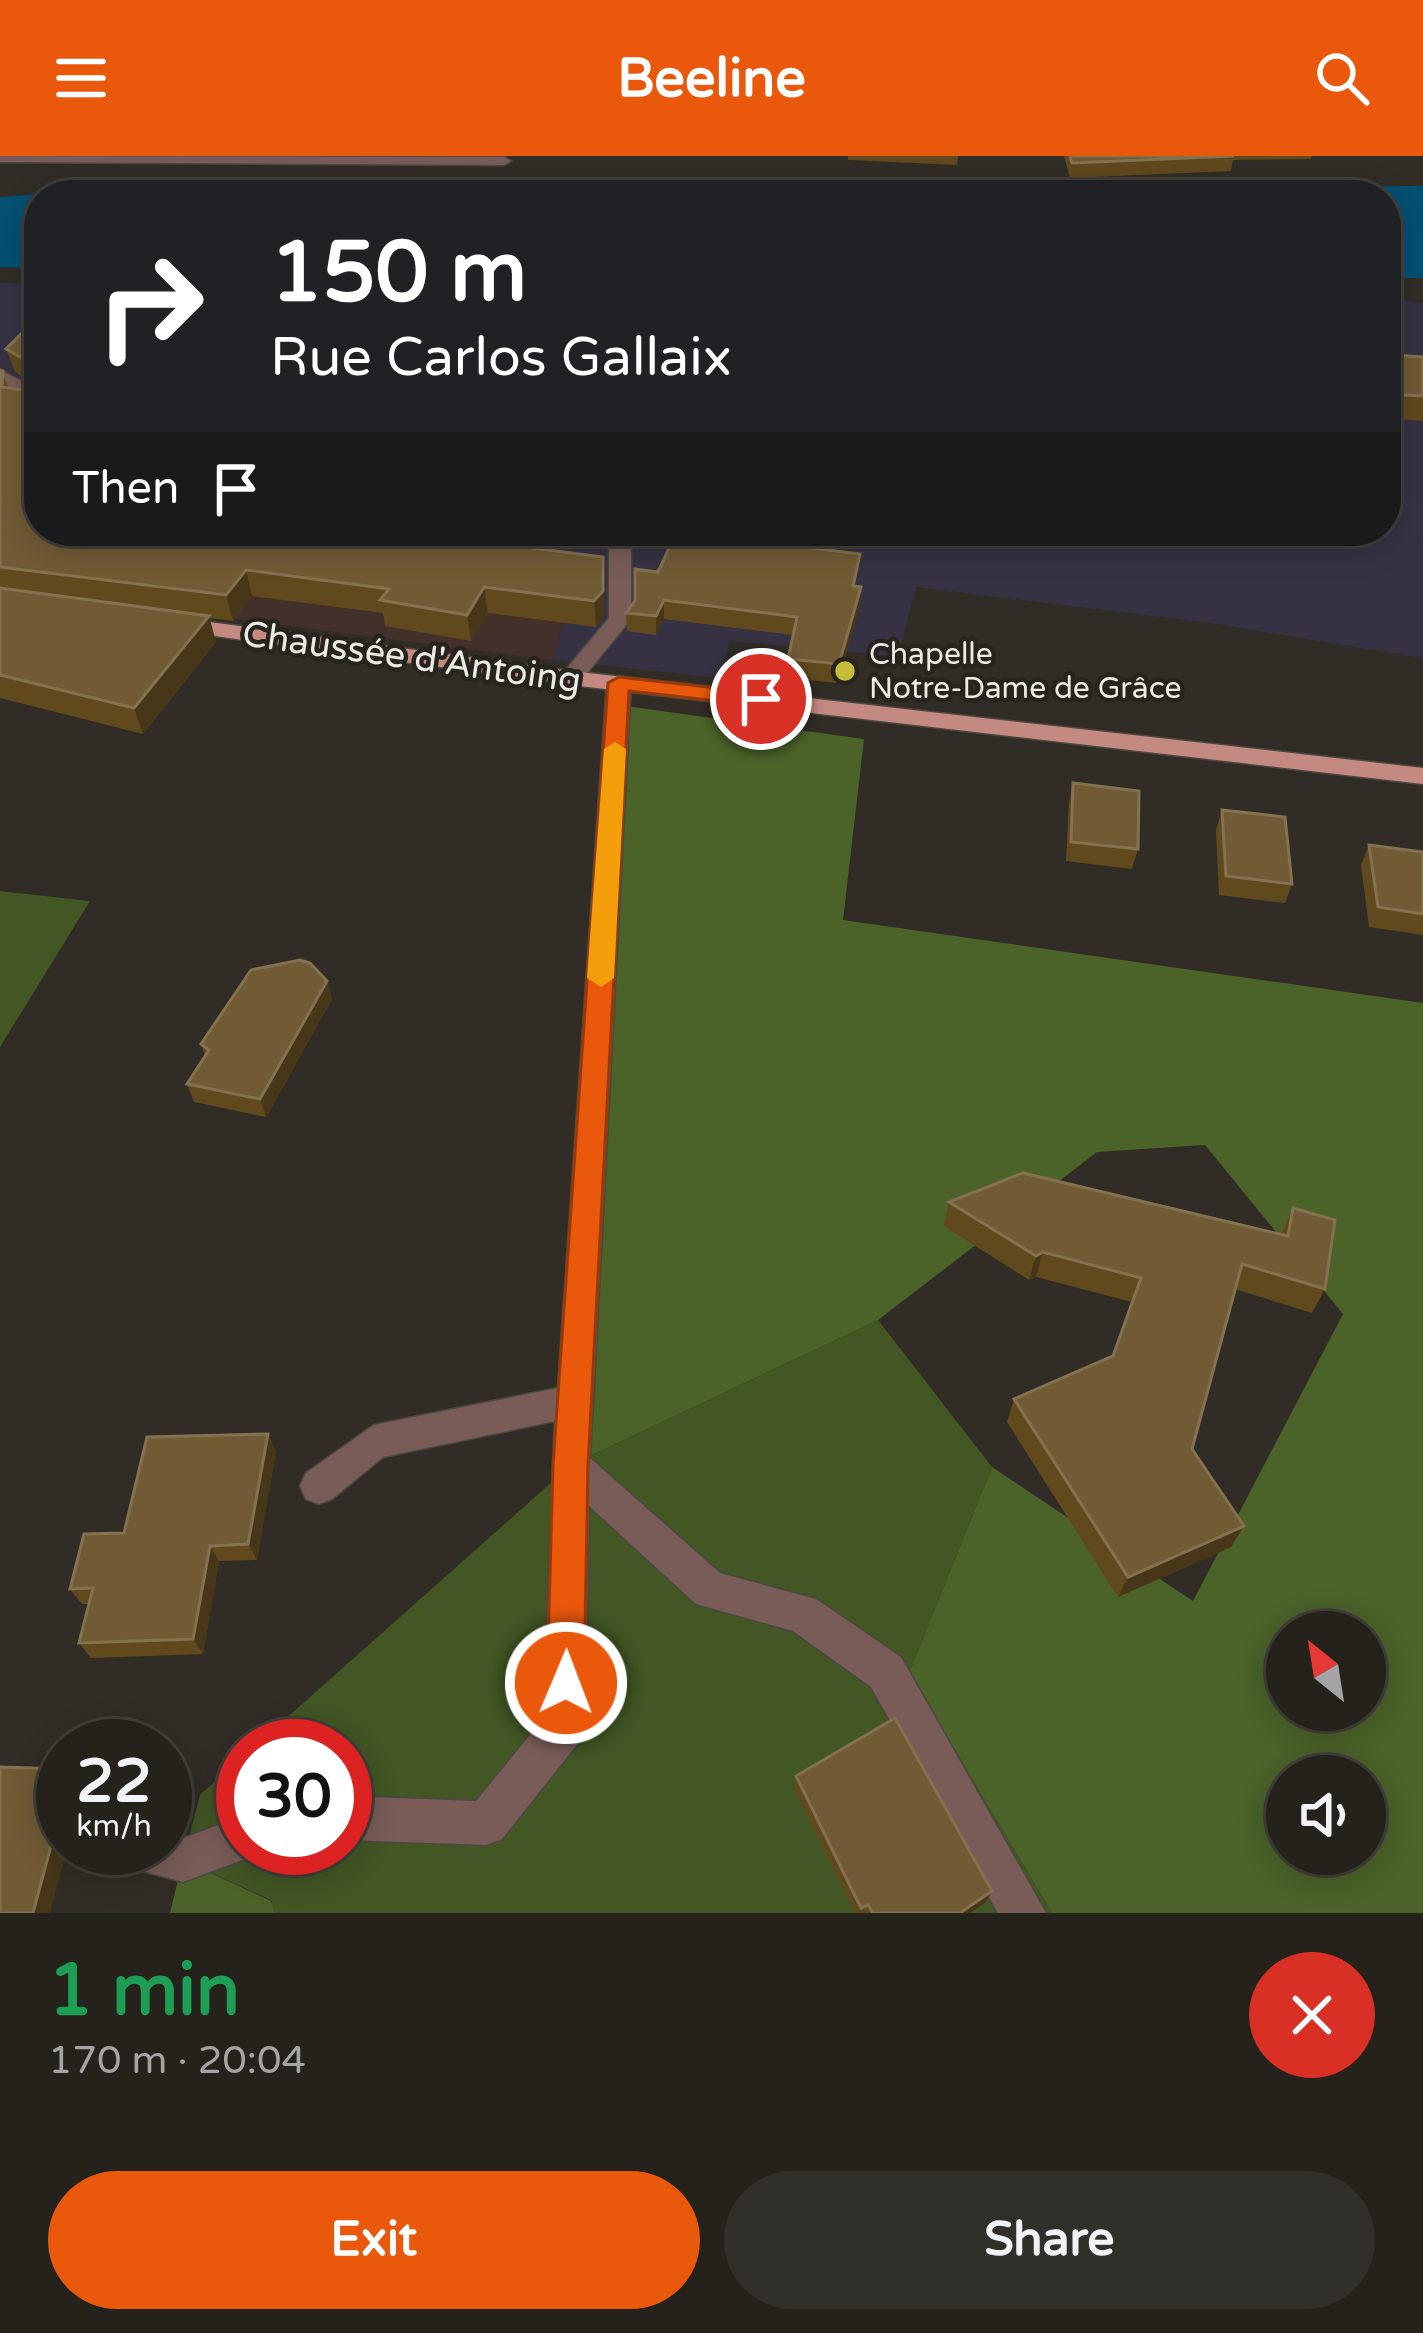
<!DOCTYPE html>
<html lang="en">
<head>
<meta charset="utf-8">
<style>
	:root { --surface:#25221c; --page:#312f29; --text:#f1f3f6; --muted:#a3a4a3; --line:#423f3b; --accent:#ea580c }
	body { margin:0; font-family:"Varela Round",sans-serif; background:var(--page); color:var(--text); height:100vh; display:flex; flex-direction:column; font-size:45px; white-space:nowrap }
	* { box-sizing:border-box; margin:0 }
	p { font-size:39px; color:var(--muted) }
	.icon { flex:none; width:66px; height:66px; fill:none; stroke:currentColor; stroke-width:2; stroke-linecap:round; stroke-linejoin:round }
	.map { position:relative; height:1757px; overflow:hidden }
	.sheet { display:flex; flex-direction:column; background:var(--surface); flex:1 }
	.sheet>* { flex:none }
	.guide { position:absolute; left:24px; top:24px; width:1377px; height:366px; border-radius:48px; box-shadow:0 6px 30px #0003,0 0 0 3px var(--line); background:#202124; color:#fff; overflow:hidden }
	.needle { width:78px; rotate:330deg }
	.buttons { position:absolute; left:1266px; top:1455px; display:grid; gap:24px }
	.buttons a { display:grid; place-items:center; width:120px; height:120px; border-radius:50%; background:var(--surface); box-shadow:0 6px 30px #0003,0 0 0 3px var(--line); font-size:60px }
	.speed { position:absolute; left:36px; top:1563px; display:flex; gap:24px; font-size:60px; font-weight:700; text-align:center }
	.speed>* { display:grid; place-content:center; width:156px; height:156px; border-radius:50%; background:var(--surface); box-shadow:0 6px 30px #0003,0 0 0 3px var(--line); line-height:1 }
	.speed small { font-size:30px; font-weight:400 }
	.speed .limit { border:18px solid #d22; background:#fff; color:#111 }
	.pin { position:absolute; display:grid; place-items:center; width:102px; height:102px; color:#fff; margin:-51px; border:6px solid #fff; border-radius:50%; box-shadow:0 3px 12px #0007 }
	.me { position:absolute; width:132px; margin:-66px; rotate:1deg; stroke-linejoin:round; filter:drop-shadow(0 0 9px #0008) }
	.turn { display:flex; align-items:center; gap:42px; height:252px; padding:0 48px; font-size:54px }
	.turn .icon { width:156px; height:156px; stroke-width:2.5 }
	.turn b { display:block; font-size:84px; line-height:102px }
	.then { display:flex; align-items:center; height:114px; padding:0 48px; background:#0003; gap:24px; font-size:45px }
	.round { display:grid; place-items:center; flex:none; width:126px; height:126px; border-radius:63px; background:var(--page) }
	.summary { display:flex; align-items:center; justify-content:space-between; height:204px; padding:0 48px }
	h1 { font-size:72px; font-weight:700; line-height:90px; color:#1e9e55 }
	.action { display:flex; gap:24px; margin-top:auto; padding:24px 48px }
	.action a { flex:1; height:138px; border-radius:72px; background:var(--accent); color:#fff; font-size:48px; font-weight:700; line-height:138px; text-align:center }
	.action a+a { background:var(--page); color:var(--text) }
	header { display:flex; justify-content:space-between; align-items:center; height:156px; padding:0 48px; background:var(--accent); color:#fff; font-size:54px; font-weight:700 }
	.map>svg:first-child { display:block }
	.commercial { fill:#43302b }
	.industrial { fill:#363243 }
	.green { fill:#425724 }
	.forest { fill:#4b6229; fill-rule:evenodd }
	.water { fill:#055073 }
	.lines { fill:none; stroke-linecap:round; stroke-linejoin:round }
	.minor-casing { stroke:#4b4841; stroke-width:3 }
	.major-casing { stroke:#4b4841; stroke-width:3 }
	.minor { fill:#795c57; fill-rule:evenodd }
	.major { fill:#c48980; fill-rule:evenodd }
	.wall { fill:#61491e }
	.shaded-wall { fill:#473718 }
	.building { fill:#705b34; stroke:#847150; stroke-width:3 }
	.route { fill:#ea580c; stroke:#983908; stroke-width:3 }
	.slow { fill:#f59e0b }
	.poi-dot { fill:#c6bc3c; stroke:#27231d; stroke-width:4.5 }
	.labels { text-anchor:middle; stroke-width:9; stroke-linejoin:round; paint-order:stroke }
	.far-poi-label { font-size:30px; fill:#eeebe7; stroke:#27231d; text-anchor:start }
	.street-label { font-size:36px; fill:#eeebe7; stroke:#27231d }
</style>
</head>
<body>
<header><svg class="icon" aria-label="menu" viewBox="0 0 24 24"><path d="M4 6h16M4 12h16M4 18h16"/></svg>Beeline<svg class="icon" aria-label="search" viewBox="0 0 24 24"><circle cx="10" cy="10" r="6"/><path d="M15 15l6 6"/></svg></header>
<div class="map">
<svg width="1423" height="1757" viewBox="0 0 1423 1757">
	<rect width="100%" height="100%" fill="#312d26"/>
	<polygon class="commercial" points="39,375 576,417 553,504 0,433"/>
	<g class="industrial">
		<polygon points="0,127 39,128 39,353 0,348"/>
		<polygon points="1386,141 1423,148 1423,502 1211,467 916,431 898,500 729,485 720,522 553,504 576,418 219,375 1386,375"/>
	</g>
	<g class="green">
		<polygon points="0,735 90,745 0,891"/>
		<polygon points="878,1164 992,1311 909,1517 1052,1757 275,1757 271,1744 183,1704 200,1639 243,1600 243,1692 345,1692 345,1590 255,1590 571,1309"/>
	</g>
	<g class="forest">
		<path d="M618,549l246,34 -21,181 580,83v910h-371l-143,-240 83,-206 201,134 150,-287 -138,-169 -108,7 -219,168 -307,145zM1287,1476h78v78h-78zM1287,1620h78v78h-78z"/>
		<polygon points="183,1704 271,1745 275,1757 170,1757"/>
	</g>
	<polygon class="water" points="874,21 1053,31 1423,30 1423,122 1386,122 1386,39 39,39 39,112 0,111 0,41 83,35 495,35"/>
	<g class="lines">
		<g class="minor-casing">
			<g id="minor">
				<polygon points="0,0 504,1 511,5 504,9 0,6"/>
				<polygon points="0,214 33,231 39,255 14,252 16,237 0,227"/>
				<polygon points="609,375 631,375 631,463 579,527 563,527 563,517 609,462"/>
				<polygon points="619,520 631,527 590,1302 720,1417 816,1443 901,1501 1046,1757 998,1757 871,1531 793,1475 696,1448 589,1350 585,1571 579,1586 502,1683 486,1689 345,1684 345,1640 476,1645 543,1563 555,1265 383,1301 332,1343 319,1348 306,1343 300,1330 306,1317 374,1269 558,1232 607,527"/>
				<polygon points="243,1660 243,1692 261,1692 259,1698 183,1726 121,1709 115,1693 165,1692 165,1677 183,1682"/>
			</g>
		</g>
		<g class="major-casing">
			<polygon id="major" points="172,461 571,515 1423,612 1423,628 571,529 164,473 164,463"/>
		</g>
		<use href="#minor" class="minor"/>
		<use href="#major" class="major"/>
	</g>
	<g class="wall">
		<polygon points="848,0 958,0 957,9 848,4"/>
		<polygon points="1064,0 1312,0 1311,3 1233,4 1231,15 1070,22"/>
		<polygon points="1386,177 1393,199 1423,201 1423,265 1386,262"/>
		<polygon points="6,193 480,385 603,401 604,460 596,471 488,457 471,485 385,470 383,457 252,440 233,465 209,462 216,486 143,578 0,542 0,214 9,232 30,235 35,230 15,216"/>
		<polygon points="860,398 855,430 860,449 838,527 787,522 788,503 793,479 664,463 656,479 627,475 626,457 658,416"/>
		<polygon points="1073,627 1138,693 1132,713 1066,705 1069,647"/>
		<polygon points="1222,654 1292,728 1285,747 1219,739 1216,674"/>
		<polygon points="1369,689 1423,696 1423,779 1369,771 1361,709"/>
		<polygon points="327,825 332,843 266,961 194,946 187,928 205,900 201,888"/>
		<polygon points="949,1046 1281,1078 1293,1052 1325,1133 1312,1157 1235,1133 1192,1293 1244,1370 1231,1391 1118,1441 1007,1266 1014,1243 1112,1200 1132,1146 1036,1121 1029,1124 944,1070"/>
		<polygon points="276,1295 257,1404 219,1405 203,1498 91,1502 79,1487 89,1448 82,1448 70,1433 124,1377"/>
		<polygon points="796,1620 992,1735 986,1746 970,1757 855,1757 794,1633"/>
	</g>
	<g class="shaded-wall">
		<polygon points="474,375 482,375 476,410 472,384"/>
		<polygon points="603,401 604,460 596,471 594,445"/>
		<polygon points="246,414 252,440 233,465 226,439"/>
		<polygon points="484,431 488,457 471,485 467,459"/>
		<polygon points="861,431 860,449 838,527 839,508"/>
		<polygon points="664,444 664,463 656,479 656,460"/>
		<polygon points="209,460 216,486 143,578 134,552"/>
		<polygon points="327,825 332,843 266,961 260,943"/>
		<polygon points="1043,1096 1036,1121 1029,1124 1036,1100"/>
		<polygon points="268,1278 276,1295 257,1404 248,1388"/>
		<polygon points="1244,1370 1231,1391 1118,1441 1128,1421"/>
		<polygon points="210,1390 219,1405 203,1498 193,1483"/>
		<polygon points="63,1645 63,1692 67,1692 50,1757 33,1757"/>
		<polygon points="992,1735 986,1746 970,1757 960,1757"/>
	</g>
	<g class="building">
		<polygon points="1070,0 1234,0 1072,7"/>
		<polygon points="39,160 39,375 474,375 472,384 603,401 603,435 594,445 484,431 467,459 380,444 389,433 246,414 226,439 0,411 0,214 3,215 2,231 30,235 35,230 29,206 6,193"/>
		<polygon points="1386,177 1393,199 1423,201 1423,240 1386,238"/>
		<polygon points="677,375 860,398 853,430 861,431 839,508 788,503 797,461 664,444 656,460 626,457 635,445 635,413 658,416"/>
		<polygon points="0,432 209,460 134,552 0,519"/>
		<polygon points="1073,627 1139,635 1138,693 1071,686"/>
		<polygon points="1222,654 1285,661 1292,728 1226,720"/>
		<polygon points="1369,689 1423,696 1423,758 1378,751"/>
		<polygon points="300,804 310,807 327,825 260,943 187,928 209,894 201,888 251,814"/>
		<polygon points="1023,1017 1288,1080 1293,1052 1335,1064 1325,1133 1242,1108 1192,1293 1244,1370 1128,1421 1014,1243 1113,1200 1141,1122 1043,1096 1036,1100 949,1046"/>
		<polygon points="268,1278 248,1388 210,1390 193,1483 79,1487 93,1432 70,1433 84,1378 124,1377 147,1281"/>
		<polygon points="895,1562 992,1735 960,1757 873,1757 868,1749 861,1752 796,1620"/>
		<polygon points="0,1611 63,1613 63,1645 33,1757 0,1757"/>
	</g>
	<polygon class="route" points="619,521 761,537 772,543 761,550 629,535 588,1309 584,1527 579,1540 566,1546 552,1540 547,1527 553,1309 608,527"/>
	<polygon class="slow" points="615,586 626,593 614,822 601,831 587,822 604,593"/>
	<circle class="poi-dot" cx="845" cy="515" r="12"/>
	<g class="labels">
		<g class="far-poi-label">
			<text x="869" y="508">Chapelle<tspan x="869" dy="34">Notre-Dame de Grâce</tspan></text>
		</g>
		<g class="street-label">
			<text transform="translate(412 500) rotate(8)" y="13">Chaussée d'Antoing</text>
		</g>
	</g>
</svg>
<div class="buttons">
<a><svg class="needle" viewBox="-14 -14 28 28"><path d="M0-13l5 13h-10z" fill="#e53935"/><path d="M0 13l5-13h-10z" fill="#a3a4a3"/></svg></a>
<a><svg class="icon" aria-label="sound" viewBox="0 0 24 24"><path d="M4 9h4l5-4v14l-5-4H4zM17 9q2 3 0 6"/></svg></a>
</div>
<div class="speed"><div>22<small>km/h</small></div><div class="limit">30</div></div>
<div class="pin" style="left:761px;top:543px;background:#d93025"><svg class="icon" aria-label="arrive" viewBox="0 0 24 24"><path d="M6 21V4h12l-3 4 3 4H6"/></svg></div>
<svg class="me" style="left:566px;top:1527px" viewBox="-20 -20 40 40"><circle r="17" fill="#ea580c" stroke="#fff" stroke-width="3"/><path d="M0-11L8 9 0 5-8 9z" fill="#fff"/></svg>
<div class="guide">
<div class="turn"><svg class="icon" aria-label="right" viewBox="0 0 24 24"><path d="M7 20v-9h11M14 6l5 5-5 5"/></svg><div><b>150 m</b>Rue Carlos Gallaix</div></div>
<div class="then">Then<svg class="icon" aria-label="arrive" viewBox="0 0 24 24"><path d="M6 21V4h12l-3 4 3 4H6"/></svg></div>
</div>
</div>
<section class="sheet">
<div class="summary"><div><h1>1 min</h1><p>170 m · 20:04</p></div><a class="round" style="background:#d93025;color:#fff"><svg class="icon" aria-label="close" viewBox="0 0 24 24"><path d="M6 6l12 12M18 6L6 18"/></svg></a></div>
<div class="action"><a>Exit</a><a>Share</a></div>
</section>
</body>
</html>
